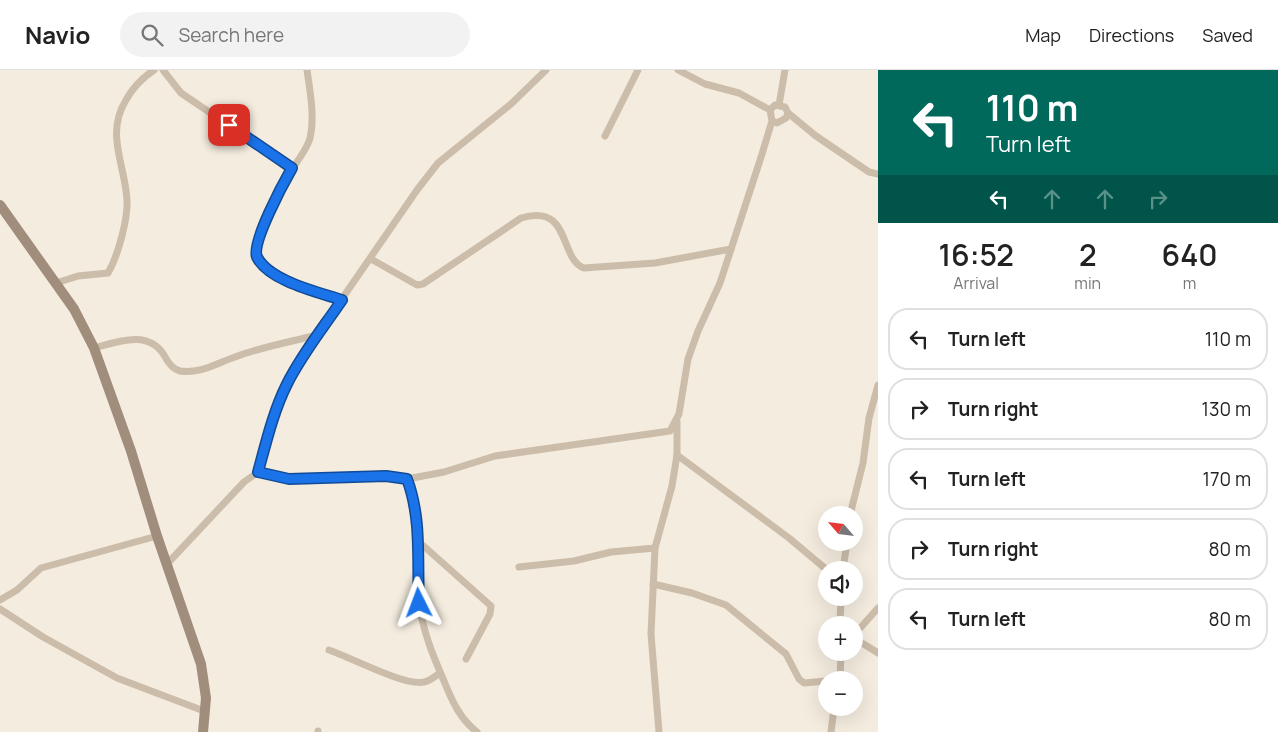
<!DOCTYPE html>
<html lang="en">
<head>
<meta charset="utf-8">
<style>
	:root { --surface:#fff; --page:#f2f2f2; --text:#222; --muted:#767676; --line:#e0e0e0 }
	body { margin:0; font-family:Manrope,sans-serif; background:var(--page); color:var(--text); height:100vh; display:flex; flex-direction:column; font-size:19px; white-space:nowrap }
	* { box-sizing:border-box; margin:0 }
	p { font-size:16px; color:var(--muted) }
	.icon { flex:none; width:28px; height:28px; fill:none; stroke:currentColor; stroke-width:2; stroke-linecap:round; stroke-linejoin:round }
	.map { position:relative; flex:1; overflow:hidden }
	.details { display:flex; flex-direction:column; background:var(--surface); width:400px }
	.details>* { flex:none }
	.top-card { background:#00695c; color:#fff; overflow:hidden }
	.needle { width:32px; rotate:298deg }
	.buttons { position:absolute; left:818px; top:436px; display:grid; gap:10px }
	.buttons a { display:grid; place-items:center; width:45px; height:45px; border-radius:50%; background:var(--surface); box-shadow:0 5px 20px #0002; font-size:25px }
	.pin { position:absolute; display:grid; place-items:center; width:42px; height:42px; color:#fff; margin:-21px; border-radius:10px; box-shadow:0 2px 8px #0006 }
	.me { position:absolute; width:55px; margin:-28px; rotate:357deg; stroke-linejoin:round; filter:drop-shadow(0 0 4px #0008) }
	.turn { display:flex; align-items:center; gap:18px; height:105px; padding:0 25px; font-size:22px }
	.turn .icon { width:65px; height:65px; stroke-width:2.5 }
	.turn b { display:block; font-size:35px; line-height:42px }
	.lanes { display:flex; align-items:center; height:48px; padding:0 25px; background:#0003; justify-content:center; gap:25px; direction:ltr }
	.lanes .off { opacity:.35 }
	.eta { display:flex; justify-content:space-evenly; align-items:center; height:85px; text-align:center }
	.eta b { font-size:30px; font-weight:600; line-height:35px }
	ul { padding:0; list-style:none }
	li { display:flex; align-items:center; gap:15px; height:62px; margin:0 10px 8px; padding:0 15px; border:2px solid var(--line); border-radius:20px }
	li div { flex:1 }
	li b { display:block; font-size:19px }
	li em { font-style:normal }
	header { display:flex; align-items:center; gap:30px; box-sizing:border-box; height:70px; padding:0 25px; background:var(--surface); border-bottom:1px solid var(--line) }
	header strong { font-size:24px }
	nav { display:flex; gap:28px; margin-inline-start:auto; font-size:18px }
	.search { width:350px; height:45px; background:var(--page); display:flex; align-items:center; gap:12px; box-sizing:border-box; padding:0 18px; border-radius:28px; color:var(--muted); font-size:19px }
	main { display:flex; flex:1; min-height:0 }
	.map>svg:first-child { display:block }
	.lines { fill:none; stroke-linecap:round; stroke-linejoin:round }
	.street { stroke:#ccbdaa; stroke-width:7 }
	.secondary { stroke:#a08d7c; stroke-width:10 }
	.route-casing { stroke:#114b97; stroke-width:12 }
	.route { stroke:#1a73e8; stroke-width:9 }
</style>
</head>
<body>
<header>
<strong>Navio</strong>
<div class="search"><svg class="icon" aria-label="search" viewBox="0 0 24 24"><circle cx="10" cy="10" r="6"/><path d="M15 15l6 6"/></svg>Search here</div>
<nav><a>Map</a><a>Directions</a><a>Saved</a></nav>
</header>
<main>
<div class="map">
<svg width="878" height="662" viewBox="0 0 878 662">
	<rect width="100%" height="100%" fill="#f4ecdf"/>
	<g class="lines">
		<g class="street">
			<polyline points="163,0 181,23 292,98"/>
			<path d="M307,0c3,21 8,47 3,68 -3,13 -19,31 -26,43 -7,12 -31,61 -27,74 7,24 63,38 85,45"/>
			<polyline points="678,0 705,14 739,23 770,40"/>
			<polyline points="779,35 785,0"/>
			<polyline points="788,43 816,66 869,102 878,104"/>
			<polyline points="605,66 638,0"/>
			<path d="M371,189l46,26 6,-1 98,-66c51,-15 37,40 63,50l71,-5 76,-14"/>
			<path d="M56,213l22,-7 30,-3c10,-17 20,-54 19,-73 -2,-36 -22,-66 -1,-100 7,-13 16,-22 28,-30"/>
			<path d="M94,278c23,-6 54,-19 70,7 3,6 8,14 16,16 20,3 37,-8 55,-14 26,-10 55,-15 82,-22"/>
			<polyline points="677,385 789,468 827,500"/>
			<polyline points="258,402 261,384 287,314 317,265 417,120 438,93 511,34 546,0"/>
			<path d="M407,409c15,40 8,80 12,122 3,28 14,55 25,80 8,20 16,38 33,51"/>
			<polyline points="850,445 863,393 869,348 878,315"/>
			<polyline points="418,471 491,536 490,544 466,589"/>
			<polyline points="167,494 244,412 258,402 289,409 386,406 407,409 444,402 495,386 670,361 679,344 688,289 698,261 720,213 762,84 772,51 770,40 775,35 785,37 788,43 786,48 777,53 772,51"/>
			<polyline points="519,497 574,491 611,482 655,478"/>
			<polyline points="843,500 847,472"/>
			<polyline points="653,514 692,523 726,535 786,584 799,609 804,613 826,611"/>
			<polyline points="0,530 17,520 41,498 157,466"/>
			<polyline points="0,539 43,567 117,608 204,641"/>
			<polyline points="840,555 841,528"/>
			<polyline points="854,565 878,538"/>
			<polyline points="854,568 878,583"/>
			<path d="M329,580c21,7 77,37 95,32 6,-1 11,-6 16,-9"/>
			<polyline points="840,610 841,582"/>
			<polyline points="318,662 318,661"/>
			<polyline points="659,662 651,564 655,478 672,416 677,385 677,352"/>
			<polyline points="831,662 834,638"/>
		</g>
		<polyline class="secondary" points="0,135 74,239 94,278 131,381 157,466 201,594 206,628 203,662"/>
	</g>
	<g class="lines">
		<g class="route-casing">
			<path id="route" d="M229,55l63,43c-8,14 -41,75 -35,89 12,24 61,35 85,43 -19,28 -40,54 -55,84 -14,28 -21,59 -29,88l31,7 97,-3 21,3c15,40 10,82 12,124"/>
		</g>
		<use href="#route" class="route"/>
	</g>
</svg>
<div class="buttons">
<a><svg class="needle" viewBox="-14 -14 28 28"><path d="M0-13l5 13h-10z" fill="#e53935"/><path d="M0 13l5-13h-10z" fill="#767676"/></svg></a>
<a><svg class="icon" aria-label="sound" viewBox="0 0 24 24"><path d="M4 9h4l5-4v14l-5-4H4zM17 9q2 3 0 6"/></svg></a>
<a>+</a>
<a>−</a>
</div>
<div class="pin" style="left:229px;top:55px;background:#d93025"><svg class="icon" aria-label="arrive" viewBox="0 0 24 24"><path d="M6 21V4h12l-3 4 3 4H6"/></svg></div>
<svg class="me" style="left:419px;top:533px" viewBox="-20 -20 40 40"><path d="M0-17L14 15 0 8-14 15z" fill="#1a73e8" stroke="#fff" stroke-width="4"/></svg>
</div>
<section class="details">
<div class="top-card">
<div class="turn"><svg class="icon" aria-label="left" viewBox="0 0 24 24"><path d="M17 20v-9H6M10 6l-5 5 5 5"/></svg><div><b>110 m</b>Turn left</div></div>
<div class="lanes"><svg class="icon" aria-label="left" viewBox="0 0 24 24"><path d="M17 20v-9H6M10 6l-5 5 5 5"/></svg><svg class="icon off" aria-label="ahead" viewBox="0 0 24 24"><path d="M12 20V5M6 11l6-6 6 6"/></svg><svg class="icon off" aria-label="ahead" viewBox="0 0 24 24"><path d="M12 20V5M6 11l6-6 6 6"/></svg><svg class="icon off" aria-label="right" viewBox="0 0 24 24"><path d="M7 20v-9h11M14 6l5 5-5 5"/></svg></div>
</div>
<div class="eta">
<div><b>16:52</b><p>Arrival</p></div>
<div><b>2</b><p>min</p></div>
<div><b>640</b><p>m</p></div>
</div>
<ul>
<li><svg class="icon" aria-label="left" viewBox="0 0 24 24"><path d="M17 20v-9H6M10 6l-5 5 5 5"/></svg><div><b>Turn left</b></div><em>110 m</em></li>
<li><svg class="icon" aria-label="right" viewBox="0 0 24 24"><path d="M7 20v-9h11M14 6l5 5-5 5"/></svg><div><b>Turn right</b></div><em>130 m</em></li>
<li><svg class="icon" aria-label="left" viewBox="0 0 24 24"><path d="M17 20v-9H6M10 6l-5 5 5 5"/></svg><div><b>Turn left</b></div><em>170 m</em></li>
<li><svg class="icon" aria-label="right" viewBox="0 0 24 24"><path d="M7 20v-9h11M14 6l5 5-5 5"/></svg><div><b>Turn right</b></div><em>80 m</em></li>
<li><svg class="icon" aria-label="left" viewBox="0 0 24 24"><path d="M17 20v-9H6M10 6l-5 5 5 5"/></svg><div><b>Turn left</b></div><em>80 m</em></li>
</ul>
</section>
</main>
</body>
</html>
